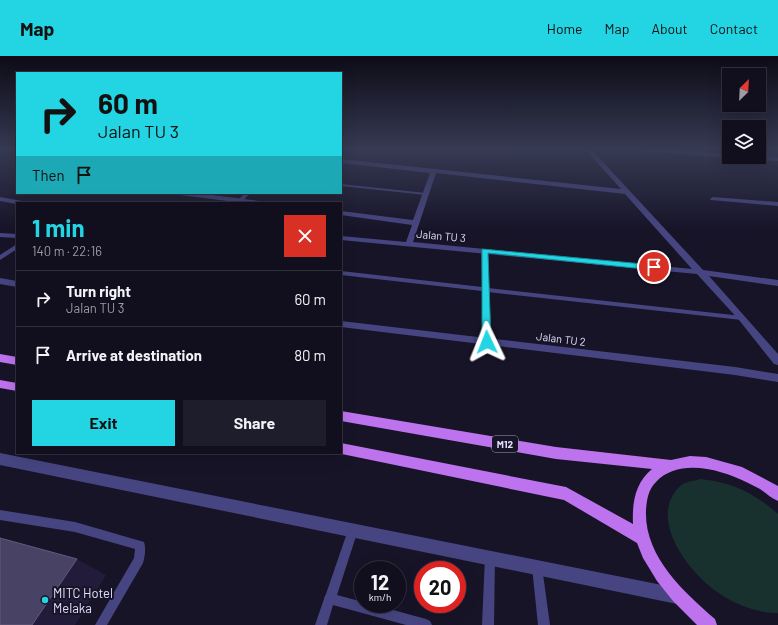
<!DOCTYPE html>
<html lang="en">
<head>
<meta charset="utf-8">
<style>
	:root { --surface:#110f1e; --page:#1e1d2b; --text:#f1f3f6; --muted:#9c9ca4; --line:#302f3c; --accent:#23d4e3 }
	body { margin:0; font-family:Barlow,sans-serif; background:var(--page); color:var(--text); height:100vh; display:flex; flex-direction:column; font-size:15px; white-space:nowrap }
	* { box-sizing:border-box; margin:0 }
	p { font-size:13px; color:var(--muted) }
	.icon { flex:none; width:22px; height:22px; fill:none; stroke:currentColor; stroke-width:2; stroke-linecap:round; stroke-linejoin:round }
	.map { position:relative; flex:1; overflow:hidden }
	.panel { position:absolute; left:16px; top:146px; width:326px; height:252px; display:flex; flex-direction:column; background:var(--surface); border-radius:0px; box-shadow:0 4px 16px #0002,0 0 0 1px var(--line) }
	.panel>* { flex:none }
	.top-card { position:absolute; left:16px; top:16px; width:326px; height:122px; border-radius:0px; box-shadow:0 4px 16px #0002,0 0 0 1px var(--line); background:#23d4e3; color:#111; overflow:hidden }
	.needle { width:26px; rotate:24deg }
	.fabs { position:absolute; left:722px; top:12px; display:grid; gap:8px }
	.fabs a { display:grid; place-items:center; width:44px; height:44px; border-radius:0px; background:var(--surface); box-shadow:0 4px 16px #0002,0 0 0 1px var(--line); font-size:20px }
	.speed { position:absolute; left:354px; top:505px; display:flex; gap:8px; font-size:20px; font-weight:700; text-align:center }
	.speed>* { display:grid; place-content:center; width:52px; height:52px; border-radius:50%; background:var(--surface); box-shadow:0 4px 16px #0002,0 0 0 1px var(--line); line-height:1 }
	.speed small { font-size:10px; font-weight:400 }
	.speed .limit { border:6px solid #d22; background:#fff; color:#111 }
	.pin { position:absolute; display:grid; place-items:center; width:34px; height:34px; color:#fff; margin:-17px; border:2px solid #fff; border-radius:50%; box-shadow:0 1px 4px #0007 }
	.me { position:absolute; width:44px; margin:-22px; rotate:358deg; stroke-linejoin:round; filter:drop-shadow(0 0 3px #0008) }
	.turn { display:flex; align-items:center; gap:14px; height:84px; padding:0 16px; font-size:18px }
	.turn .icon { width:52px; height:52px; stroke-width:2.5 }
	.turn b { display:block; font-size:28px; line-height:34px }
	.then { display:flex; align-items:center; height:38px; padding:0 16px; background:#0003; gap:8px; font-size:15px }
	.round { display:grid; place-items:center; flex:none; width:42px; height:42px; border-radius:0px; background:var(--page) }
	.headline { display:flex; align-items:center; justify-content:space-between; height:68px; padding:0 16px }
	h1 { font-size:24px; font-weight:700; line-height:30px; color:var(--accent) }
	.primary-button { display:flex; gap:8px; margin-top:auto; padding:8px 16px }
	.primary-button a { flex:1; height:46px; border-radius:0px; background:var(--accent); color:#111; font-size:16px; font-weight:700; line-height:46px; text-align:center }
	.primary-button a+a { background:var(--page); color:var(--text) }
	ul { padding:0; list-style:none }
	li { display:flex; align-items:center; gap:12px; height:56px; padding:0 16px; border-top:1px solid var(--line) }
	li div { flex:1 }
	li b { display:block; font-size:15px }
	li em { font-style:normal }
	header { display:flex; align-items:center; gap:24px; box-sizing:border-box; height:56px; padding:0 20px; background:var(--accent); color:#111 }
	header strong { font-size:19px }
	nav { display:flex; gap:22px; margin-inline-start:auto; font-size:14px }
	.map>svg:first-child { display:block }
	.green { fill:#18312f }
	.lines { fill:none; stroke-linecap:round; stroke-linejoin:round }
	.service { fill:#464581; fill-rule:evenodd }
	.minor { fill:#464581; fill-rule:evenodd }
	.tertiary { fill:#464581; fill-rule:evenodd }
	.primary { fill:#bd73ed; fill-rule:evenodd }
	.shaded-wall { fill:#221c3a }
	.building { fill:#484265; stroke:#605b7c }
	.route { fill:#23d4e3; stroke:#178a94 }
	.poi-dot { fill:#23d4e3; stroke:#171428; stroke-width:1.5 }
	.labels { text-anchor:middle; stroke-width:4; stroke-linejoin:round; paint-order:stroke }
	.shield { fill:#171428; stroke:#a4a2bc; stroke-width:1 }
	.shield-label { font-size:10px; font-weight:bold; fill:#e1dffb }
	.street-label { font-size:11px; fill:#e1dffb; stroke:#171428 }
	.near-poi-label { font-size:13px; fill:#e1dffb; stroke:#171428; text-anchor:start }
</style>
</head>
<body>
<header>
<strong>Map</strong>
<nav><a>Home</a><a>Map</a><a>About</a><a>Contact</a></nav>
</header>
<div class="map">
<svg width="778" height="569" viewBox="0 0 778 569">
	<rect width="100%" height="100%" fill="#171428"/>
	<path class="green" d="M700,423c32,3 54,14 78,35v99c-24,0 -46,-10 -65,-24 -23,-18 -54,-57 -43,-88 3,-7 8,-15 15,-18 5,-2 10,-2 15,-4z"/>
	<g class="lines">
		<g class="service">
			<polygon points="341,128 426,137 428,138 426,139 341,130"/>
			<polygon points="245,137 250,137 242,146 238,146 238,144"/>
			<polygon points="0,177 17,178 17,182 0,181"/>
			<polygon points="17,188 17,193 0,204 0,199"/>
			<polygon points="484,193 487,195 488,232 742,260 745,262 742,264 488,236 491,286 487,289 483,286 482,235 341,219 341,215 482,231 481,195"/>
			<path d="M0,454l75,12 69,20c2,6 1,15 -1,21l-36,62h-12l39,-67 1,-9 -60,-17 -75,-12z"/>
			<polygon points="353,469 356,471 358,474 337,539 363,546 363,548 371,548 426,563 430,565 432,569 406,569 333,549 327,569 315,569 324,543 324,542 326,538 348,474 350,471"/>
			<polygon points="490,496 494,497 495,501 494,569 482,569 485,501 486,497"/>
			<polygon points="537,506 541,507 542,511 550,569 538,569 532,511 533,507"/>
		</g>
		<g class="minor">
			<path d="M585,93h6l112,121 75,10v6l-69,-10 69,78v11l-4,-1 -35,-44 -42,-46 -356,-34v-4l65,6 6,-17 -71,-10v-4l72,9 17,-47 -89,-10v-4l280,30zM436,117l189,21 67,75 -279,-27z"/>
			<polygon points="639,93 668,93 729,98 729,101 731,101 729,102 642,95"/>
			<polygon points="759,100 778,101 778,105 749,103 746,101"/>
			<polygon points="177,137 196,137 259,145 263,147 243,147 180,139"/>
			<polygon points="0,141 22,145 26,147 17,148 0,145"/>
			<polygon points="713,141 778,146 778,150 711,144 710,143"/>
			<polygon points="0,222 17,225 17,231 0,228"/>
			<polygon points="341,265 735,311 778,318 778,326 735,319 341,271"/>
		</g>
		<polygon class="tertiary" points="0,397 677,532 683,534 685,540 683,546 677,548 0,409"/>
		<g class="primary">
			<polygon points="0,298 17,301 17,309 0,306"/>
			<polygon points="0,324 17,327 17,335 0,332"/>
			<path d="M341,355l215,36 115,13 19,-4 16,1 36,10 36,19v15c-7,-3 -12,-8 -18,-12 -17,-9 -34,-17 -53,-20 -19,-3 -38,-1 -51,13 -8,8 -9,17 -10,28 -2,46 37,81 69,109l2,6h-20l-24,-24 -16,-20 -14,-23 -6,-15 -73,-43 -227,-47h4v-10l225,44 67,37c-1,-21 2,-41 19,-55l-96,-10 -215,-38z"/>
		</g>
	</g>
	<polygon class="shaded-wall" points="77,503 106,519 75,569 32,569"/>
	<polygon class="building" points="0,482 77,503 32,569 0,569"/>
	<linearGradient id="sky" x2="0" y2="1"><stop stop-color="#0d0b16"/><stop offset="0.54" stop-color="#363a53"/><stop offset="1" stop-color="#363a53" stop-opacity="0"/></linearGradient>
	<rect width="778" height="173" fill="url(#sky)"/>
	<polygon class="route" points="482,193 654,209 658,211 654,214 488,197 491,286 487,289 482,286"/>
	<circle class="poi-dot" cx="45" cy="544" r="4"/>
	<g class="labels">
		<rect class="shield" x="492" y="380" width="26" height="16" rx="3"/>
		<g class="shield-label">
			<text x="505" y="392">M12</text>
		</g>
		<g class="street-label">
			<text transform="translate(441 180) rotate(5)" y="4">Jalan TU 3</text>
			<text transform="translate(561 283) rotate(7)" y="4">Jalan TU 2</text>
		</g>
		<g class="near-poi-label">
			<text x="53" y="542">MITC Hotel<tspan x="53" dy="15">Melaka</tspan></text>
		</g>
	</g>
</svg>
<div class="fabs">
<a><svg class="needle" viewBox="-14 -14 28 28"><path d="M0-13l5 13h-10z" fill="#e53935"/><path d="M0 13l5-13h-10z" fill="#9c9ca4"/></svg></a>
<a><svg class="icon" aria-label="layers" viewBox="0 0 24 24"><path d="M12 4l9 5-9 5-9-5zM3 14l9 5 9-5"/></svg></a>
</div>
<div class="speed"><div>12<small>km/h</small></div><div class="limit">20</div></div>
<div class="pin" style="left:654px;top:211px;background:#d93025"><svg class="icon" aria-label="arrive" viewBox="0 0 24 24"><path d="M6 21V4h12l-3 4 3 4H6"/></svg></div>
<svg class="me" style="left:487px;top:286px" viewBox="-20 -20 40 40"><path d="M0-17L14 15 0 8-14 15z" fill="#23d4e3" stroke="#fff" stroke-width="4"/></svg>
<div class="top-card">
<div class="turn"><svg class="icon" aria-label="right" viewBox="0 0 24 24"><path d="M7 20v-9h11M14 6l5 5-5 5"/></svg><div><b>60 m</b>Jalan TU 3</div></div>
<div class="then">Then<svg class="icon" aria-label="arrive" viewBox="0 0 24 24"><path d="M6 21V4h12l-3 4 3 4H6"/></svg></div>
</div>
<section class="panel">
<div class="headline"><div><h1>1 min</h1><p>140 m · 22:16</p></div><a class="round" style="background:#d93025;color:#fff"><svg class="icon" aria-label="close" viewBox="0 0 24 24"><path d="M6 6l12 12M18 6L6 18"/></svg></a></div>
<ul>
<li><svg class="icon" aria-label="right" viewBox="0 0 24 24"><path d="M7 20v-9h11M14 6l5 5-5 5"/></svg><div><b>Turn right</b><p>Jalan TU 3</p></div><em>60 m</em></li>
<li><svg class="icon" aria-label="arrive" viewBox="0 0 24 24"><path d="M6 21V4h12l-3 4 3 4H6"/></svg><div><b>Arrive at destination</b></div><em>80 m</em></li>
</ul>
<div class="primary-button"><a>Exit</a><a>Share</a></div>
</section>
</div>
</body>
</html>
